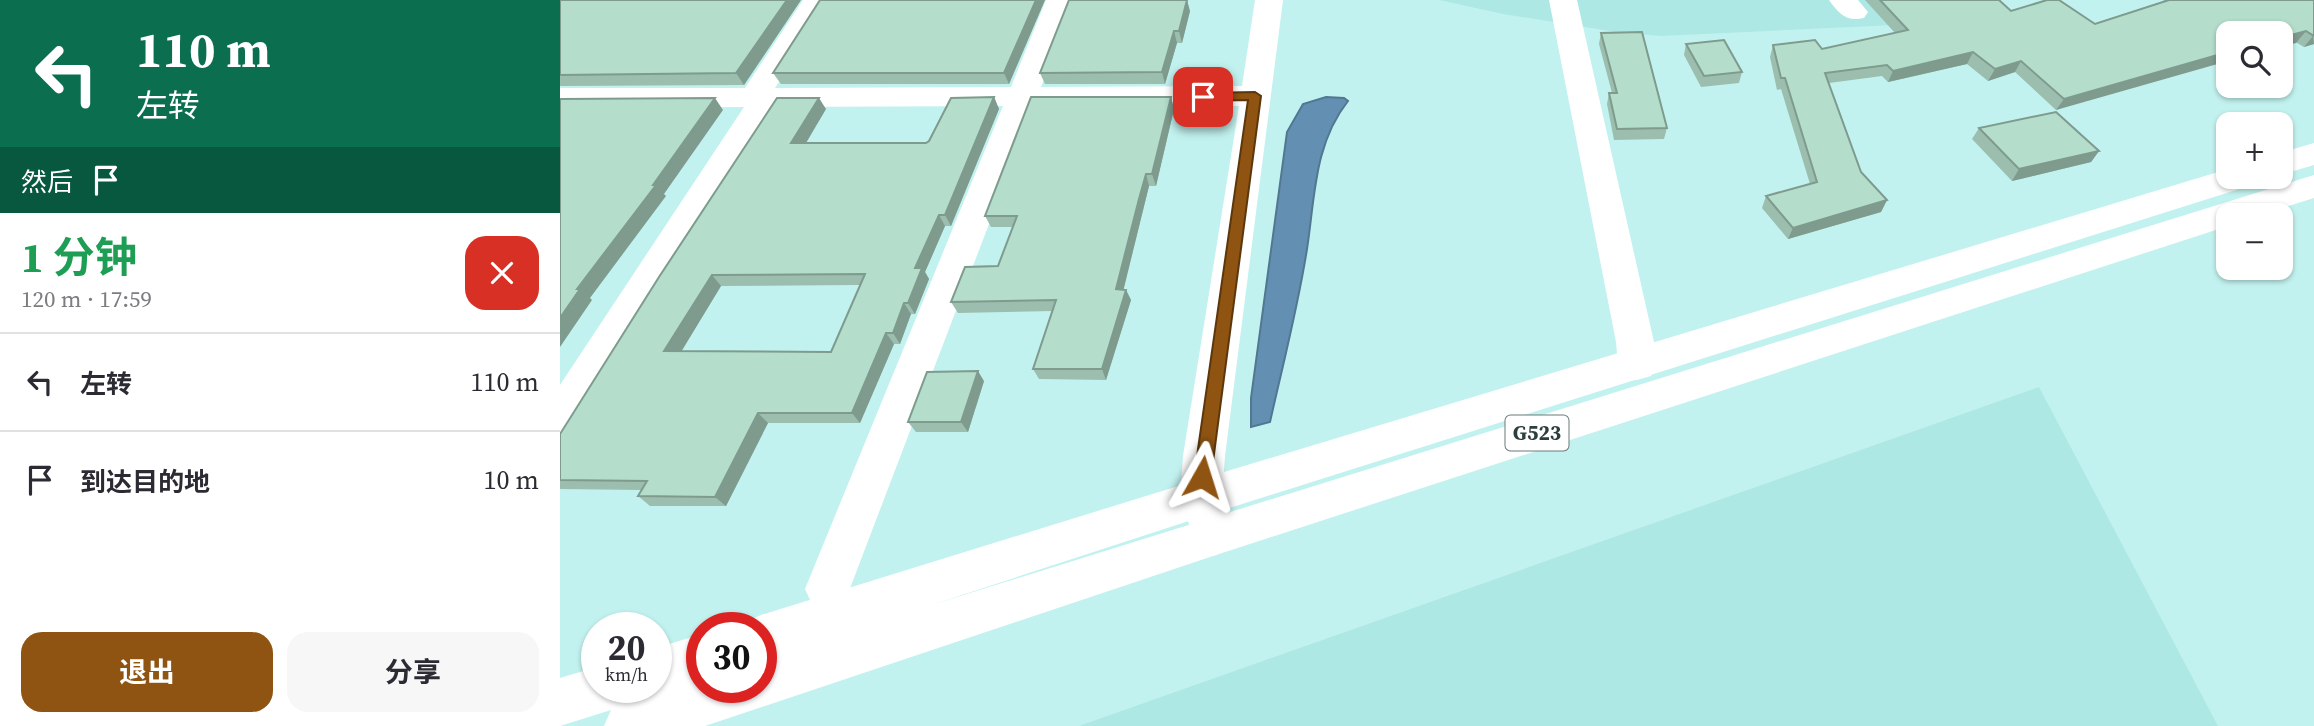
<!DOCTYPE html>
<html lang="zh">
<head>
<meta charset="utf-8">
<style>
	:root { --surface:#fff; --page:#f7f7f7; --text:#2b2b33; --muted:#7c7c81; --line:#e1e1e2; --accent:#8f5412 }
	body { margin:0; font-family:"Source Serif 4","Noto Sans SC",serif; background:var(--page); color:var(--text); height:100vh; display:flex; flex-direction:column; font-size:26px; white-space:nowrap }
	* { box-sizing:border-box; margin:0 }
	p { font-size:23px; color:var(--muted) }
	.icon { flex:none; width:38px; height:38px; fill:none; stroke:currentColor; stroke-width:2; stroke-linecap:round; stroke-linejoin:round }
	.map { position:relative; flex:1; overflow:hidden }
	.details { display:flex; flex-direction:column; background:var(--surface); width:560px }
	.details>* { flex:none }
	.banner { background:#0b6e4f; color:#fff; overflow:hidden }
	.controls { position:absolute; left:1656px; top:21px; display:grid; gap:14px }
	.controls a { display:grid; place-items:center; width:77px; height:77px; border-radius:14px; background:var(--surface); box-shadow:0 2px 5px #0004; font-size:35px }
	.speed { position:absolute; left:21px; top:612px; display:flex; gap:14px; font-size:35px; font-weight:700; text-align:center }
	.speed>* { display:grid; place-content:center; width:91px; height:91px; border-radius:50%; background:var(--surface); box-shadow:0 2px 5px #0004; line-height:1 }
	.speed small { font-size:18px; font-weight:400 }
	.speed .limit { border:10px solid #d22; background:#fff; color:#111 }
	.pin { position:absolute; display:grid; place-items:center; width:60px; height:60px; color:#fff; margin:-30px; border-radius:14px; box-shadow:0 4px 10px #0006 }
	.me { position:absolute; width:77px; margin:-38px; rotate:6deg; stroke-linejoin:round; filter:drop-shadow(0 0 5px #0008) }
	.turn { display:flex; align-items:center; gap:24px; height:147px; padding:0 21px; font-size:32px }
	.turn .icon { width:91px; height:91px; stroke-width:2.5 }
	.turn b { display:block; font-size:49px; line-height:60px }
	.then { display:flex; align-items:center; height:66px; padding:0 21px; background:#0003; gap:14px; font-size:26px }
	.round { display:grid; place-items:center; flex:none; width:74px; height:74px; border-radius:21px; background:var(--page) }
	.head { display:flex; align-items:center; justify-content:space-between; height:119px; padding:0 21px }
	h1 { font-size:42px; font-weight:700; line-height:52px; color:#1e9e55 }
	.button { display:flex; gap:14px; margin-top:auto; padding:14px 21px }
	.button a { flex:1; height:80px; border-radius:21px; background:var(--accent); color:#fff; font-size:28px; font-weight:700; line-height:80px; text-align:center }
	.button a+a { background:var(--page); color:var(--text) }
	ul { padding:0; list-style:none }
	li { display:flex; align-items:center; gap:21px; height:98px; padding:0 21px; border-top:2px solid var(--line) }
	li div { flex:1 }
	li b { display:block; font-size:26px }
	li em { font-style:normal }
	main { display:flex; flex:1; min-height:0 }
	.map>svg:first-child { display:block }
	.built { fill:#aee8e5 }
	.water { fill:#638fb3; stroke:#527790; stroke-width:2 }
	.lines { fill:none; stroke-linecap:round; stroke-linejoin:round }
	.minor { fill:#fff; fill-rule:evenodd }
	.highway { fill:#fff; fill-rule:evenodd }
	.wall { fill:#9bbeaf; fill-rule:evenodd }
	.shaded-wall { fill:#7e9b8e }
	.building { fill:#b4ddcb; stroke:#7e9b8e; stroke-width:2; fill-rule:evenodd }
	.route { fill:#8f5412; stroke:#5d370c; stroke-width:2 }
	.labels { text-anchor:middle; stroke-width:6; stroke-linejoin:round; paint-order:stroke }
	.shield { fill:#fff; stroke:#6b7978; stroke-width:2 }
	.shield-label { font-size:21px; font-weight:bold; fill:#2c3f3e }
</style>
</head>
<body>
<main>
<section class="details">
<div class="banner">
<div class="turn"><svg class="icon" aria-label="left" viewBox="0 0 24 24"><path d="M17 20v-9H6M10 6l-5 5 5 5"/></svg><div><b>110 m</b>左转</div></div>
<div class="then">然后<svg class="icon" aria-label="arrive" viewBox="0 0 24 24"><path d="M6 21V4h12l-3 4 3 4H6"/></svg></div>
</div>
<div class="head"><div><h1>1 分钟</h1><p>120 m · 17:59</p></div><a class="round" style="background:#d93025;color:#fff"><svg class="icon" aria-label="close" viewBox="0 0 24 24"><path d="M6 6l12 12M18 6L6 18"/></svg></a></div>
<ul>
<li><svg class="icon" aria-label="left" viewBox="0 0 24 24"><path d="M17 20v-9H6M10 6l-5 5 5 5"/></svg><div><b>左转</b></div><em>110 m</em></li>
<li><svg class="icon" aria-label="arrive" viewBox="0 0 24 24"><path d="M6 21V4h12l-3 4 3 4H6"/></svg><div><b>到达目的地</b></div><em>10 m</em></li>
</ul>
<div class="button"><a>退出</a><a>分享</a></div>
</section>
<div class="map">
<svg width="1754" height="726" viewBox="0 0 1754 726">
	<rect width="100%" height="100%" fill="#c2f2ef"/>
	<g class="built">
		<polygon points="879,0 1435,0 1356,24 1101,36 1056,32 943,14"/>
		<polygon points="1479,387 1658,726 519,726"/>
	</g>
	<path class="water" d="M766,97l18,1 4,3c-34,43 -33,96 -41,148 -9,58 -24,115 -37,173l-19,5v-29l36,-266 16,-28z"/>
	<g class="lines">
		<g class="minor">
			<polygon points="243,0 271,0 215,88 451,87 486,0 514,0 481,87 682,86 695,0 723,0 665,456 662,498 675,536 668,550 653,556 638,550 620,498 623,456 679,106 474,106 284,604 268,610 252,604 245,589 443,106 215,107 14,430 0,435 0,385 184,107 0,108 0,88 185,88"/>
			<polygon points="989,0 1017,0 1094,342 1096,365 1091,376 1077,380 1063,376 1058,365 1056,342"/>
			<path d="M1269,0h29l10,12 -4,6c-18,4 -25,-4 -35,-18z"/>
		</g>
		<g class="highway">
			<polygon points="1754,143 1754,165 1720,175 1720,153"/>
			<polygon points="1668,169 1668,177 1696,177 1692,185 641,517 368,606 1754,175 1754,198 1700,215 1668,215 1668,226 653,556 145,726 44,726 51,710 0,726 0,678 37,667 37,688 70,688 64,703 92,694 79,688 96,688 96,648 142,634 142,688 201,688 201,628 182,628 184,622 201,615 641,479"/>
		</g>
	</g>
	<g class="wall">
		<polygon points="0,0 241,0 184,85 0,86"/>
		<polygon points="260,0 485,0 449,84 221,84 213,73"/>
		<polygon points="1305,0 1439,0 1451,11 1535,24 1603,2 1604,0 1754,0 1754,44 1744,47 1720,33 1496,110 1455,72 1428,81 1407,64 1328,82 1322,76 1269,83 1301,172 1327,200 1321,212 1228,239 1202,208 1206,196 1250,184 1221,89 1217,90 1210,57 1213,45 1262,49 1335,33"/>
		<polygon points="630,11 622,43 617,43 605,84 485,84 480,73"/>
		<polygon points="1041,33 1107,128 1104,139 1054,140 1047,104 1049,93 1052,93 1039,44"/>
		<polygon points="1126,44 1182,72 1179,83 1141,87 1124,55"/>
		<path d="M434,97l5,12 -48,117h-6l-20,46 4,7 -14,35h-4l-11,30h-6l-34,79h-92l-42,83h-76l-12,-10 3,-6 -81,-1v-55l266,-325 -21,34h121zM300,285l-29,67 -150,-1 40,-65z"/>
		<polygon points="611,97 614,109 596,186 589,186 563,290 566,290 571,300 546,380 479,379 473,369 493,311 398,313 391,302 438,266 453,227 431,227 425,216"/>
		<polygon points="1419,128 1539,151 1531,162 1452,181 1412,139"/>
		<polygon points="424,381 408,432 356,432 348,422"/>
	</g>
	<g class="shaded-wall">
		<polygon points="227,0 241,0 184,85 176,73"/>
		<polygon points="476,0 485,0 449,84 444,73"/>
		<polygon points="627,0 630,11 622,43 619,31"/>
		<polygon points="614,31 617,43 605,84 602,72"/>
		<polygon points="1746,31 1736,43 1720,47 1720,38"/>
		<polygon points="1753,36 1754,44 1744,47"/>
		<polygon points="1413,52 1407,64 1328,82 1333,71"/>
		<polygon points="1668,52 1668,61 1496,110 1504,99"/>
		<polygon points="1461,61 1455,72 1428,81 1435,69"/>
		<polygon points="434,97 439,109 391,226 385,215"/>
		<polygon points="611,97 614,109 596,186 592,174"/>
		<polygon points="155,98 163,110 104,194 106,196 30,298 32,300 0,347 0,318 17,289"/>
		<polygon points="259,98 266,109 239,155 231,143"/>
		<polygon points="1539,151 1531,162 1452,181 1459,169"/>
		<polygon points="586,174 589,186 561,300 556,289"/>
		<polygon points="1327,200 1321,212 1228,239 1233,228"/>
		<polygon points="379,215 385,226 365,272 369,279 355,314 348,303 355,268"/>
		<polygon points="152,275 161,286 115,362 104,351"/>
		<polygon points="566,290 571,300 546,380 542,369"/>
		<polygon points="344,303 351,314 340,344 333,333"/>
		<polygon points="326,333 334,344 300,423 292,413"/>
		<polygon points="418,371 424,381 408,432 401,422"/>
		<polygon points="198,413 208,423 166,506 155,497"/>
	</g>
	<g class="building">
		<polygon points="0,0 227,0 176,73 0,75"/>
		<polygon points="260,0 476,0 444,73 213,73"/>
		<polygon points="509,0 627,0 619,31 614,31 602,72 480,73"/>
		<polygon points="1320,0 1439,0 1451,11 1487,0 1499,0 1535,24 1609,0 1754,0 1754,36 1746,31 1720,38 1720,33 1668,33 1668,52 1504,99 1461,61 1435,69 1413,52 1333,71 1327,65 1265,73 1301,172 1327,200 1233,228 1206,196 1257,182 1225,78 1221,78 1213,45 1255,40 1262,49 1348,30"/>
		<polygon points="1082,32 1107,128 1057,129 1049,93 1057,93 1041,33"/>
		<polygon points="1164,40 1182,72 1144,76 1126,44"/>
		<path d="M434,97l-49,118h-6l-24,53h7l-14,35h-4l-11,30h-7l-34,80h-94l-43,84 -77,-1 9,-15 -87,-1v-46l99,-157 118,-179h42l-28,45h135l3,-2 22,-43zM305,274l-34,78 -167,-1 48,-76z"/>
		<polygon points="471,97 611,97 592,174 586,174 579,199 556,289 566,290 542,369 473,369 496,300 391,302 405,267 438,266 457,216 425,216"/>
		<polygon points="155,98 93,185 96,185 17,289 20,289 0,318 0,99"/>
		<polygon points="1496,112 1539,151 1459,169 1419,128"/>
		<polygon points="418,371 401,422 348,422 367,372"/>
	</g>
	<polygon class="route" points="695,92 701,96 651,477 648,483 642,485 636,483 634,477 688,100 643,101 637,97 643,93"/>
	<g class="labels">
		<rect class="shield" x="945.5" y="415.5" width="63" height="35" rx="5"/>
		<g class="shield-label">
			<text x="977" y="440">G523</text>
		</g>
	</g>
</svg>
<div class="controls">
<a><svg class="icon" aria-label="search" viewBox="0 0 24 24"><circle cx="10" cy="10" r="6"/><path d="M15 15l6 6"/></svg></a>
<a>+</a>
<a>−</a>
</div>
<div class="speed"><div>20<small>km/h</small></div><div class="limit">30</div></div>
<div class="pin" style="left:643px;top:97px;background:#d93025"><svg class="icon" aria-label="arrive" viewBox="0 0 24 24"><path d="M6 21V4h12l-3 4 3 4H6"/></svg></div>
<svg class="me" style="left:642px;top:477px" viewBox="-20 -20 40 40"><path d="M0-17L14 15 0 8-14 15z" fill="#8f5412" stroke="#fff" stroke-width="4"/></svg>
</div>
</main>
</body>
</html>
